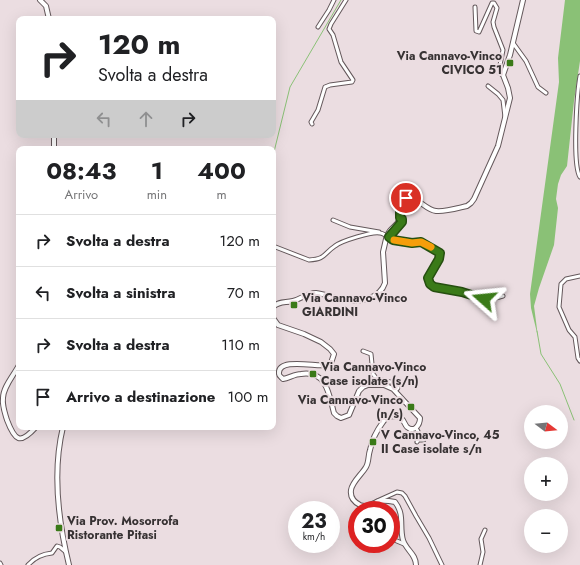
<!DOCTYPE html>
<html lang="it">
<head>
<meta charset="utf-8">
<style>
	:root { --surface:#fff; --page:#f2f2f2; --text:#202124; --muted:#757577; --line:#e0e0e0 }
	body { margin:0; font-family:Jost,sans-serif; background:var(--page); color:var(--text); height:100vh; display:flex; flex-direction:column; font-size:15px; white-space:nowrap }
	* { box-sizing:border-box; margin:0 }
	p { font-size:13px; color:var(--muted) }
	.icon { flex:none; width:22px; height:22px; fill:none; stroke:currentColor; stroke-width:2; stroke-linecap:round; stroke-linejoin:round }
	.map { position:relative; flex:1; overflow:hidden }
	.drawer { position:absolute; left:16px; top:146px; width:260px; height:284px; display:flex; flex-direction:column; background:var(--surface); border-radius:8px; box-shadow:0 4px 16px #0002 }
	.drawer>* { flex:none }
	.banner { position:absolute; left:16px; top:16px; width:260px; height:122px; border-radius:8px; box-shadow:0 4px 16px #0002; background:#fff; color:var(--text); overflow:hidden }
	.needle { width:26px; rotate:106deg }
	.buttons { position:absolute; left:524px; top:405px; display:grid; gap:8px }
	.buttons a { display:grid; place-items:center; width:44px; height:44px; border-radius:50%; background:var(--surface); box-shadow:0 4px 16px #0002; font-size:20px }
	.speed { position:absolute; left:288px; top:501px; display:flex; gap:8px; font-size:20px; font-weight:700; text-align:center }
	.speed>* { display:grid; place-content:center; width:52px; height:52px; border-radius:50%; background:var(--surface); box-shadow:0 4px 16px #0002; line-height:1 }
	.speed small { font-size:10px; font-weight:400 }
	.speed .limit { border:6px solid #d22; background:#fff; color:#111 }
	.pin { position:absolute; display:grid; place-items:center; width:34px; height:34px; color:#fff; margin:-17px; border:2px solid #fff; border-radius:50%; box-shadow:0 1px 4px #0007 }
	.me { position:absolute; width:44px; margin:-22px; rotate:288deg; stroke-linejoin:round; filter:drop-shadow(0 0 3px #0008) }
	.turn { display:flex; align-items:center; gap:14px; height:84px; padding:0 16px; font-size:18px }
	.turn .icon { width:52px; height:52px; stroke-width:2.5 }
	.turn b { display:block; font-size:28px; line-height:34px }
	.lanes { display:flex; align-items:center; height:38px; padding:0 16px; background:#0003; justify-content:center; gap:20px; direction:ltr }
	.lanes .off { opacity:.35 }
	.eta { display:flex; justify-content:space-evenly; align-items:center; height:68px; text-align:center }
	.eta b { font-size:24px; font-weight:700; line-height:28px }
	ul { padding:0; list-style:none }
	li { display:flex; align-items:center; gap:12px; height:52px; padding:0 16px; border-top:1px solid var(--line) }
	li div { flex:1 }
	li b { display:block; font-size:15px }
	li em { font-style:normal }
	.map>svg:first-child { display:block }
	.water { fill:#8ac176 }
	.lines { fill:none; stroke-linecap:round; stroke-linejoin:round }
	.stream { stroke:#8ac176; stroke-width:1 }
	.street-casing { stroke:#64585b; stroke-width:5 }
	.secondary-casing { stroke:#64585b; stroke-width:6 }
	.street { stroke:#fff; stroke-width:3 }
	.secondary { stroke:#fff; stroke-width:4 }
	.secondary-bridge-casing { stroke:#64585b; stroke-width:6; stroke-linecap:butt }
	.secondary-bridge { stroke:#fff; stroke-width:4 }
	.route-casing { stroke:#264f10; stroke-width:10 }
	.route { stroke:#3a7a18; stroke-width:7 }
	.slow { stroke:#f59e0b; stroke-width:7 }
	.poi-dot { fill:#3a7a18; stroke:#ebdde1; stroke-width:1.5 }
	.labels { text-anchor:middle; stroke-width:4; stroke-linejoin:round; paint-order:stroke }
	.poi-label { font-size:12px; font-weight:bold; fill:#373233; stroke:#ebdde1; text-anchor:start }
</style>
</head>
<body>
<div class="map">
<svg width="580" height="565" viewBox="0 0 580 565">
	<rect width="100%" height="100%" fill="#ebdde1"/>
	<polygon class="water" points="565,0 580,0 580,61 574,101 567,166 561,175 558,184 556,199 558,208 554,245 539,288 534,306 538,337 531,308 530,294 559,82 558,58"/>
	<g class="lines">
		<g class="stream">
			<polyline points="273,156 290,87 341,0"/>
			<polyline points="537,331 541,354 560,384 574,420"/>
		</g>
		<g class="street-casing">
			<g id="street">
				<polyline points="475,7 476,31 479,32 492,3 494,3 497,8 493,22 494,27 503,50 499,70 499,73 503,75"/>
				<polyline points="318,27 329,10 334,0"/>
				<polyline points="513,43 526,61 538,87 546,93"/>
				<path d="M580,76c-3,17 -8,88 0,101"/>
				<polyline points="488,86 498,94 503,100 505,117"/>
				<polyline points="312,124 311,122 318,110 325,87 330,85 352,82 353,80 341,62 333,35 329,29 331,24 346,0"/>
				<polyline points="333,220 350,227 379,232"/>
				<polyline points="389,237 393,240 412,243 421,242 440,253 439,259 428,278 430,285 438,288 462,292 489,300 503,296"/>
				<path d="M273,246l36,14c17,-1 14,-6 26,-14 6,-5 38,-15 45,-13 3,0 6,3 9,4l11,-12 2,-6 -2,-1"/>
				<polyline points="580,276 566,279 561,284 559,307 569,330 575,337 578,358 580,361"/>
				<polyline points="363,351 371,354 373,374 377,379 395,383 398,388 395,391"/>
				<path d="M416,428c4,6 4,8 1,14"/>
				<polyline points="417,440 424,440 427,434"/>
				<polyline points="377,501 397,492 402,493 405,496 416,516 429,538 442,565"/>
				<polyline points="392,539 404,544"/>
				<polyline points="0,563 1,565"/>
				<path d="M28,565c7,-8 14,-11 24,-12l5,-7 3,1 6,5"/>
				<polyline points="480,565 483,552 481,539 485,530"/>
			</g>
		</g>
		<g class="secondary-casing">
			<g id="secondary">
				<polyline points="40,0 46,6 49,19"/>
				<polyline points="54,135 54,149"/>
				<path d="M388,234c2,-6 11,-9 12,-16 1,-5 0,-10 0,-14 12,-17 23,6 36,7 9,1 22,-3 31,-5l4,-3 3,-4 24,-53 12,-48 -2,-10 -5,-13 7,-20 13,-55"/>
				<path d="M273,307c6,-6 12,-4 20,-6 8,-2 14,-8 23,-8 10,1 20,6 30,7 15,3 34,-2 39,-17l-2,-31 3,-13"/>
				<path d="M273,318l5,7 26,9 17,8 9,7 4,5 -3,9c-2,1 -3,2 -6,2 -8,2 -48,-8 -46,9 0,2 2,3 4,5 6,-1 12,-5 18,-5 26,-4 28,21 33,39l3,3 4,2 8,-3 10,-24 4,-4 5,-2h16l9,4 27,29c0,7 -6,15 -13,9 -2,-2 -3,-6 -5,-8 -6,-5 -15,-3 -19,3 -6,8 -11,18 -13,28 -2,6 -1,12 -4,17 -4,7 -14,15 -15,23 -1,7 3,12 9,15 8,3 12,-2 20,-4 5,-1 10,0 15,1 10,13 4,24 8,38 3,10 13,14 13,25"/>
				<path d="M19,365c-5,10 -16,22 -16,33 -1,8 2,15 4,22 8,21 13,25 29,7"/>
				<path d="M63,427c-11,45 -5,93 6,138"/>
			</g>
		</g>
		<use href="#street" class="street"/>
		<use href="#secondary" class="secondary"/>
		<g class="secondary-bridge-casing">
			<polyline id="secondary-bridge" points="386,239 388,234"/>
		</g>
		<use href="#secondary-bridge" class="secondary-bridge"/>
	</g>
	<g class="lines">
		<g class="route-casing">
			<polyline id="route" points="406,198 400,204 400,218 402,219 402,222 389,237 393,240 412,243 421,242 440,253 439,259 428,278 430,284 434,287 462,292 484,299"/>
		</g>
		<use href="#route" class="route"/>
		<polyline class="slow" points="394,240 412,243 421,242 431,247"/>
	</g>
	<g class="poi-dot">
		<rect x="506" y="59" width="8" height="8" rx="2"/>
		<rect x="290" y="301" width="8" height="8" rx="2"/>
		<rect x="309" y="370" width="8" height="8" rx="2"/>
		<rect x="407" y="403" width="8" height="8" rx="2"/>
		<rect x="369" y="438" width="8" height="8" rx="2"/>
		<rect x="55" y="524" width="8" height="8" rx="2"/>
	</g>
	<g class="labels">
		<g class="poi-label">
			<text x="502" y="60" text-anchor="end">Via Cannavo-Vinco<tspan x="502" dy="14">CIVICO 51</tspan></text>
			<text x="302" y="302">Via Cannavo-Vinco<tspan x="302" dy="14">GIARDINI</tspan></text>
			<text x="321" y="371">Via Cannavo-Vinco<tspan x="321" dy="14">Case isolate (s/n)</tspan></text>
			<text x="403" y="404" text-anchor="end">Via Cannavo-Vinco<tspan x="403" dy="14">(n/s)</tspan></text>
			<text x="381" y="439">V Cannavo-Vinco, 45<tspan x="381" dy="14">II Case isolate s/n</tspan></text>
			<text x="67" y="525">Via Prov. Mosorrofa<tspan x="67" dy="14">Ristorante Pitasi</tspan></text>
		</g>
	</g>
</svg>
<div class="buttons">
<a><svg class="needle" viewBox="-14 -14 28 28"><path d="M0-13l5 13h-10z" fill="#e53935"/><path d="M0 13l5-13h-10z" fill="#757577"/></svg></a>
<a>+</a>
<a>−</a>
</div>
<div class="speed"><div>23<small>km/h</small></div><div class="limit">30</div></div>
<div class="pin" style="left:406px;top:198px;background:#d93025"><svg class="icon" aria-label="arrive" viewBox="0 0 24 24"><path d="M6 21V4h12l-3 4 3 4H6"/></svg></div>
<svg class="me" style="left:484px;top:299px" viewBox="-20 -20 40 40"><path d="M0-17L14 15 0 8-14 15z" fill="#3a7a18" stroke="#fff" stroke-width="4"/></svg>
<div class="banner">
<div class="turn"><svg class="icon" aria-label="right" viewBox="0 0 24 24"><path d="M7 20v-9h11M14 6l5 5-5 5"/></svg><div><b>120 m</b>Svolta a destra</div></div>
<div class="lanes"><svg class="icon off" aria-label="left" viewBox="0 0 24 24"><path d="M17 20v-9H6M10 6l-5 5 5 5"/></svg><svg class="icon off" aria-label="ahead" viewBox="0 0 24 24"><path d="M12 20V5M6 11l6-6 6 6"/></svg><svg class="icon" aria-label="right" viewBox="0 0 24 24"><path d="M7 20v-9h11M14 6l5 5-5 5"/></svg></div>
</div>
<section class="drawer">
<div class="eta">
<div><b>08:43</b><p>Arrivo</p></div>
<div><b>1</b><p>min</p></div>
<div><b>400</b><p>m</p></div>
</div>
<ul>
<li><svg class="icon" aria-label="right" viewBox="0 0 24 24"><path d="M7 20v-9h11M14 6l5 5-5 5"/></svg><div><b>Svolta a destra</b></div><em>120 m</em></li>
<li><svg class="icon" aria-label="left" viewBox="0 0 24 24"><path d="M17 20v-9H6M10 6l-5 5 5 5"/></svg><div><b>Svolta a sinistra</b></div><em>70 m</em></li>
<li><svg class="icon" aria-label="right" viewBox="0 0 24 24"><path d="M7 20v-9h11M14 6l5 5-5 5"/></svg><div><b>Svolta a destra</b></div><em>110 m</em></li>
<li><svg class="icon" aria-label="arrive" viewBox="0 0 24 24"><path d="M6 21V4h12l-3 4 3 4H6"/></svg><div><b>Arrivo a destinazione</b></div><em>100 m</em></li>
</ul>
</section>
</div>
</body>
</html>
